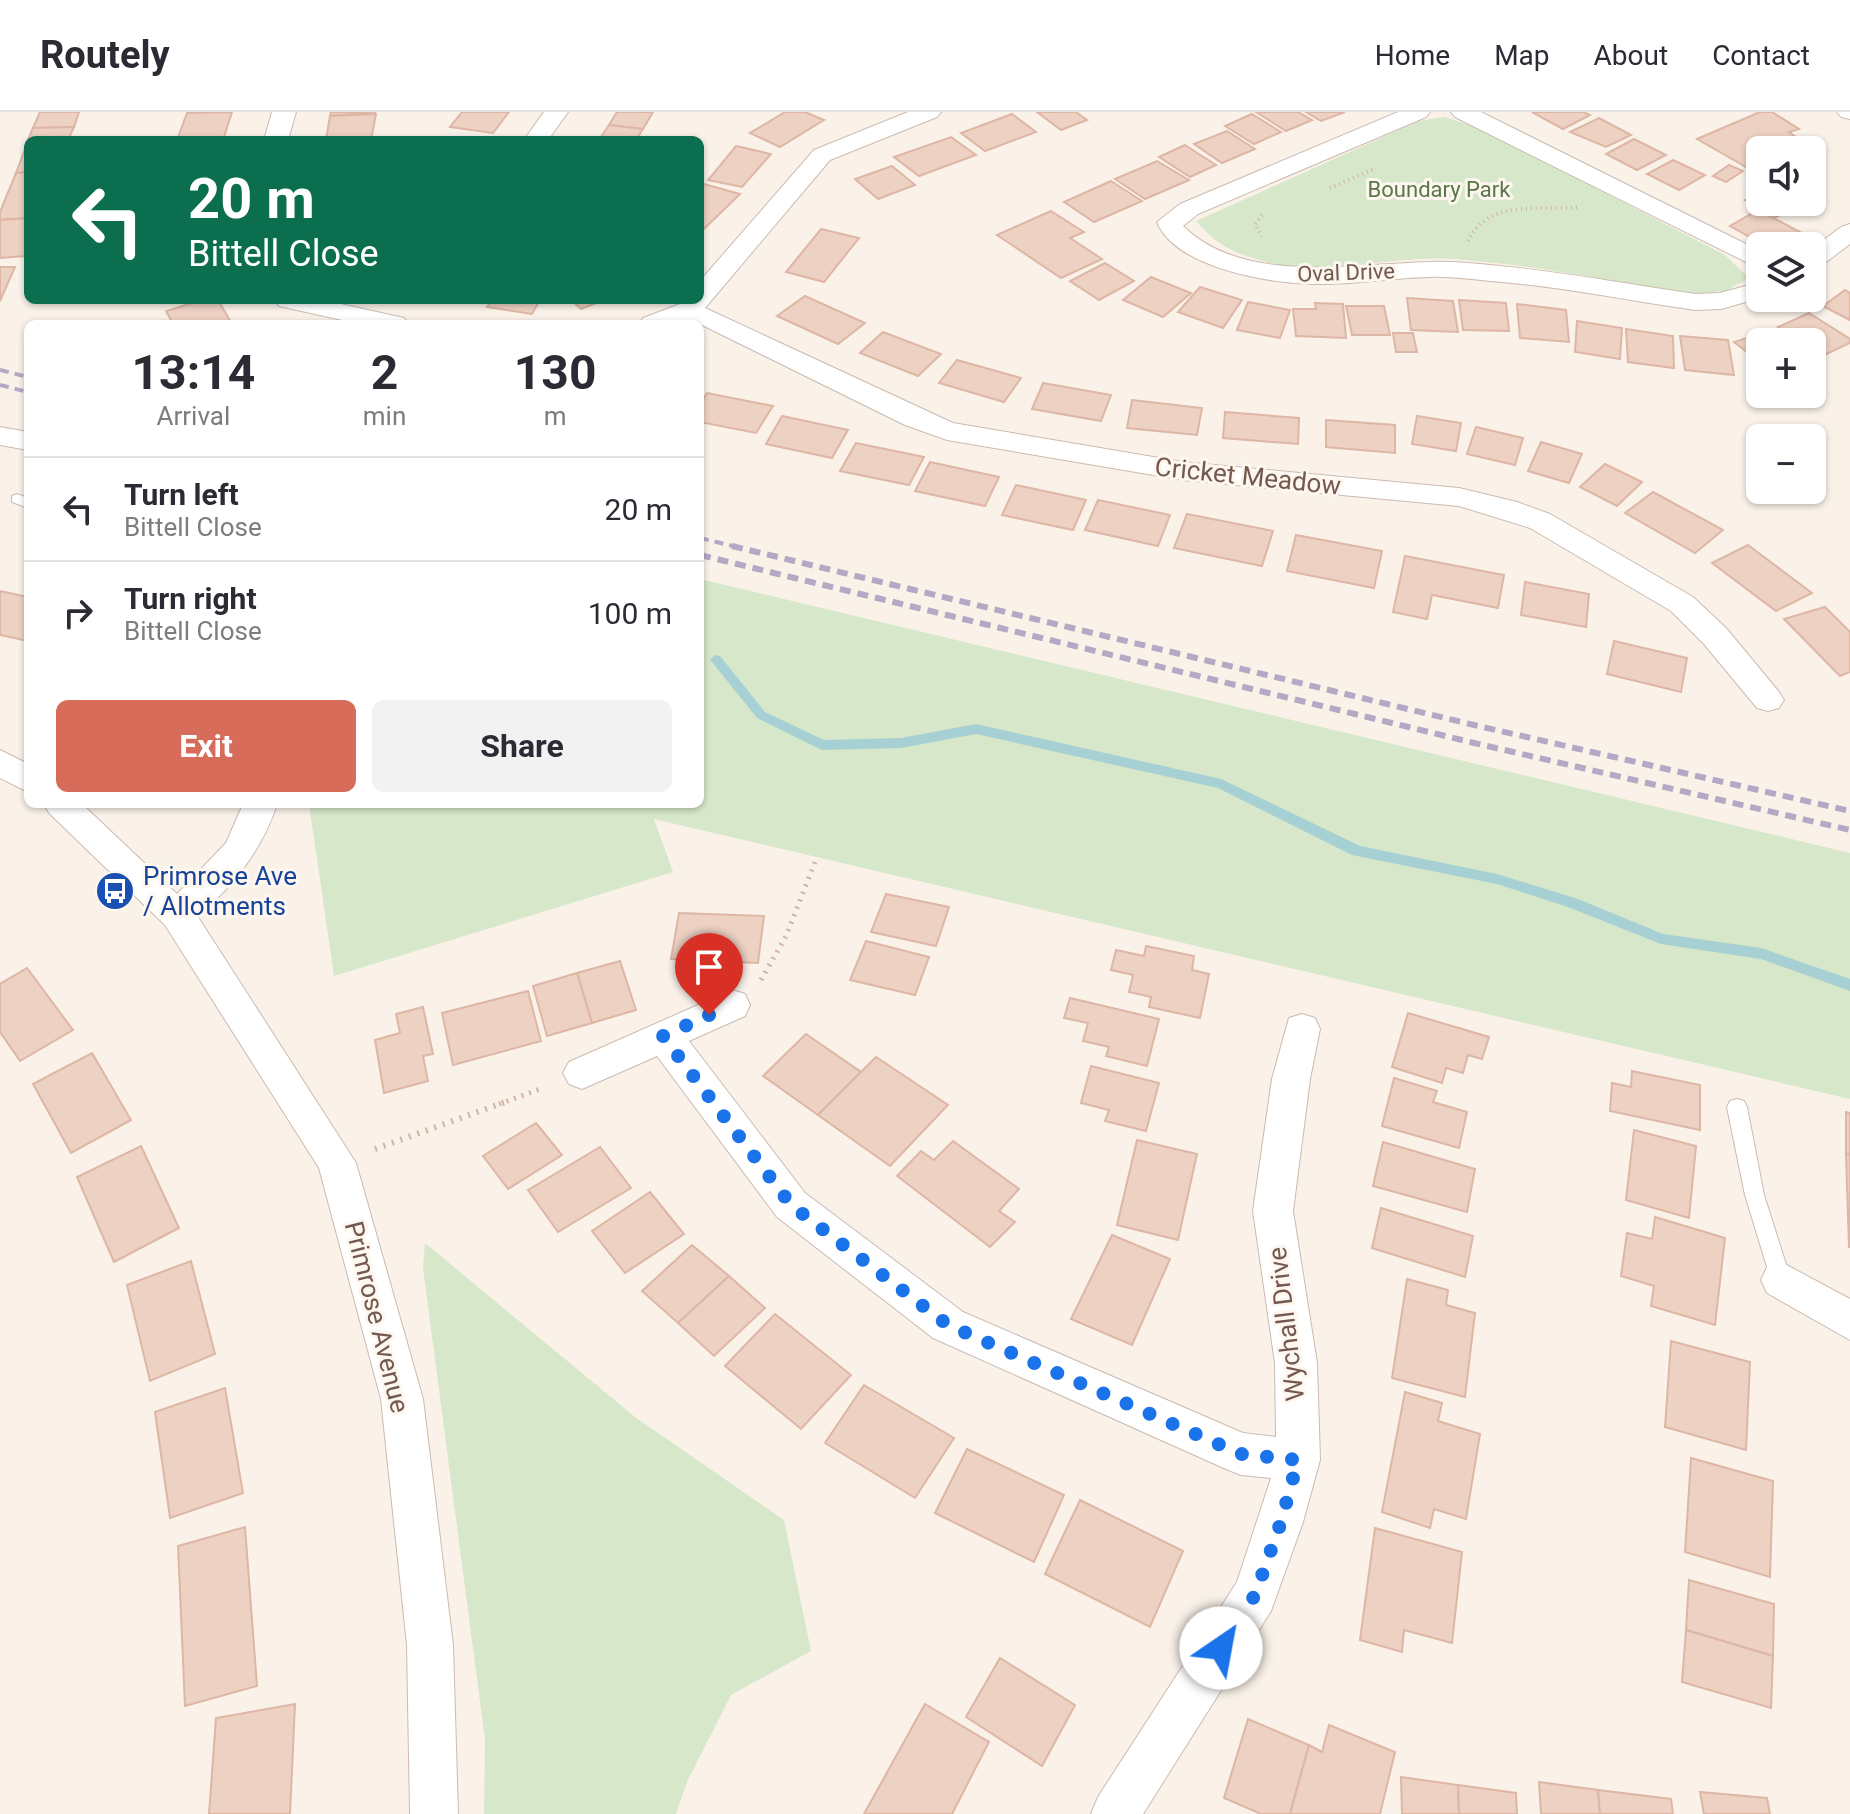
<!DOCTYPE html>
<html lang="en">
<head>
<meta charset="utf-8">
<style>
	:root { --surface:#fff; --page:#f2f2f3; --text:#2b2b33; --muted:#7c7c81; --line:#e1e1e2; --accent:#d86c5b }
	body { margin:0; font-family:Roboto,sans-serif; background:var(--page); color:var(--text); height:100vh; display:flex; flex-direction:column; font-size:30px; white-space:nowrap }
	* { box-sizing:border-box; margin:0 }
	p { font-size:26px; color:var(--muted) }
	.icon { flex:none; width:44px; height:44px; fill:none; stroke:currentColor; stroke-width:2; stroke-linecap:round; stroke-linejoin:round }
	.map { position:relative; flex:1; overflow:hidden }
	.details { position:absolute; left:24px; top:208px; width:680px; height:488px; display:flex; flex-direction:column; background:var(--surface); border-radius:12px; box-shadow:0 2px 6px #0004 }
	.details>* { flex:none }
	.banner { position:absolute; left:24px; top:24px; width:680px; height:168px; border-radius:12px; box-shadow:0 2px 6px #0004; background:#0b6e4f; color:#fff; overflow:hidden }
	.fabs { position:absolute; left:1746px; top:24px; display:grid; gap:16px }
	.fabs a { display:grid; place-items:center; width:80px; height:80px; border-radius:12px; background:var(--surface); box-shadow:0 2px 6px #0004; font-size:40px }
	.pin { position:absolute; display:grid; place-items:center; width:68px; height:68px; color:#fff; margin:-82px -34px; border-radius:50% 50% 50% 0; rotate:-45deg; box-shadow:0 0 8px #0007 }
	.pin .icon { rotate:45deg }
	.me { position:absolute; width:88px; margin:-44px; rotate:33deg; stroke-linejoin:round; filter:drop-shadow(0 0 6px #0008) }
	.turn { display:flex; align-items:center; gap:28px; height:168px; padding:0 32px; font-size:36px }
	.turn .icon { width:104px; height:104px; stroke-width:2.5 }
	.turn b { display:block; font-size:56px; line-height:68px }
	.eta { display:flex; justify-content:space-evenly; align-items:center; height:136px; text-align:center }
	.eta b { font-size:48px; font-weight:700; line-height:56px }
	.action { display:flex; gap:16px; margin-top:auto; padding:16px 32px }
	.action a { flex:1; height:92px; border-radius:12px; background:var(--accent); color:#fff; font-size:32px; font-weight:700; line-height:92px; text-align:center }
	.action a+a { background:var(--page); color:var(--text) }
	ul { padding:0; list-style:none }
	li { display:flex; align-items:center; gap:24px; height:104px; padding:0 32px; border-top:2px solid var(--line) }
	li div { flex:1 }
	li b { display:block; font-size:30px }
	li em { font-style:normal }
	header { display:flex; align-items:center; gap:48px; box-sizing:border-box; height:112px; padding:0 40px; background:var(--surface); border-bottom:2px solid var(--line) }
	header strong { font-size:38px }
	nav { display:flex; gap:44px; margin-inline-start:auto; font-size:28px }
	.map>svg:first-child { display:block }
	.green { fill:#d7e7c9 }
	.lines { fill:none; stroke-linecap:round; stroke-linejoin:round }
	.stream { fill:#a6d0d3; fill-rule:evenodd }
	.building { fill:#edd1c3; stroke:#deb6a5; stroke-width:2 }
	.lane-casing { stroke:#ccbab0; stroke-width:2 }
	.street-casing { stroke:#ccbab0; stroke-width:2 }
	.path-far2 { stroke:#d2b4a6; stroke-width:4; stroke-dasharray:1 4; stroke-linecap:butt }
	.path-far1 { stroke:#d2b4a6; stroke-width:5; stroke-dasharray:2 6; stroke-linecap:butt }
	.path { stroke:#d2b4a6; stroke-width:6; stroke-dasharray:2 7; stroke-linecap:butt }
	.lane { fill:#fff; fill-rule:evenodd }
	.street { fill:#fff; fill-rule:evenodd }
	.rail-far1 { stroke:#b5a8c4; stroke-width:4; stroke-dasharray:9 6; stroke-linecap:butt }
	.rail { stroke:#b5a8c4; stroke-width:6; stroke-dasharray:11 7; stroke-linecap:butt }
	.route { stroke:#1a73e8; stroke-width:14; stroke-dasharray:0 25.2 }
	.labels { text-anchor:middle; stroke-width:6; stroke-linejoin:round; paint-order:stroke }
	.far-park-label { font-size:22px; fill:#5a7748; stroke:#fdf7ef }
	.far-street-label { font-size:22px; fill:#73594f; stroke:#fdf7ef }
	.street-label { font-size:26px; fill:#73594f; stroke:#fdf7ef }
	.transit-label { font-size:26px; fill:#164399; stroke:#fdf7ef; text-anchor:start }
</style>
</head>
<body>
<header>
<strong>Routely</strong>
<nav><a>Home</a><a>Map</a><a>About</a><a>Contact</a></nav>
</header>
<div class="map">
<svg width="1850" height="1702" viewBox="0 0 1850 1702">
	<rect width="100%" height="100%" fill="#faf2e9"/>
	<g class="green">
		<path d="M1444,5l36,11 245,127 24,23 -24,13 -36,3c-78,-13 -158,-30 -237,-35 -62,-4 -129,19 -189,2 -32,-9 -46,-16 -67,-40l223,-100z"/>
		<polygon points="700,467 1850,741 1850,987 654,707 673,760 334,864 309,692 700,692"/>
		<polygon points="425,1131 635,1305 784,1408 811,1539 731,1583 687,1670 676,1702 484,1702 485,1628 423,1156"/>
	</g>
	<g class="lines">
		<polygon class="stream" points="716,543 720,544 765,600 824,628 901,626 976,612 1221,667 1360,734 1497,762 1578,787 1663,822 1761,836 1850,867 1850,879 1761,847 1661,832 1568,795 1497,772 1352,743 1218,676 976,622 901,636 822,638 757,606 712,550 710,547"/>
	</g>
	<g class="building">
		<polygon points="40,0 79,0 74,15 33,16"/>
		<polygon points="232,0 223,28 177,28 187,1"/>
		<polygon points="331,0 376,0 330,4"/>
		<polygon points="462,0 509,0 493,21 450,15"/>
		<polygon points="617,0 653,0 643,17 609,13"/>
		<polygon points="785,0 805,0 824,8 780,35 750,21"/>
		<polygon points="1037,0 1076,0 1087,8 1061,18"/>
		<polygon points="1256,0 1298,0 1312,8 1286,19"/>
		<polygon points="1306,0 1345,0 1321,9"/>
		<polygon points="1532,0 1584,0 1590,3 1563,17"/>
		<polygon points="1760,0 1772,0 1799,17 1789,20 1800,28 1775,38 1760,38 1760,63 1697,27"/>
		<polygon points="376,2 371,28 326,28 330,4"/>
		<polygon points="1012,2 1036,20 985,39 961,21"/>
		<polygon points="1252,2 1281,20 1254,32 1225,14"/>
		<polygon points="1599,6 1631,23 1606,35 1570,20"/>
		<polygon points="609,13 643,17 636,28 599,28"/>
		<polygon points="74,15 68,28 28,28 33,16"/>
		<polygon points="1227,19 1255,37 1222,51 1194,32"/>
		<polygon points="951,25 976,43 919,64 894,45"/>
		<polygon points="1634,27 1666,43 1637,58 1606,42"/>
		<polygon points="28,29 28,60 16,61"/>
		<polygon points="1185,33 1216,53 1190,65 1159,45"/>
		<polygon points="736,34 771,42 742,75 708,68"/>
		<polygon points="1673,48 1705,63 1679,78 1647,62"/>
		<polygon points="1157,49 1189,68 1145,87 1115,67"/>
		<polygon points="1729,53 1743,59 1726,70 1713,64"/>
		<polygon points="892,54 915,73 878,87 855,67"/>
		<polygon points="28,60 28,106 0,108 0,100 16,61"/>
		<polygon points="1111,69 1142,89 1094,110 1064,90"/>
		<polygon points="704,72 740,82 702,119 700,75"/>
		<polygon points="1760,81 1760,90 1783,90 1793,96 1776,105 1745,88"/>
		<polygon points="1758,98 1800,120 1787,126 1800,132 1766,134 1730,114"/>
		<polygon points="1051,99 1084,120 1070,126 1102,147 1061,166 997,123"/>
		<polygon points="28,106 25,144 0,146 0,108"/>
		<polygon points="821,117 859,126 824,170 786,160"/>
		<polygon points="1105,151 1134,169 1099,188 1070,169"/>
		<polygon points="0,155 15,155 0,189"/>
		<polygon points="1151,165 1191,181 1163,205 1123,188"/>
		<polygon points="1200,175 1242,188 1223,216 1178,200"/>
		<polygon points="1845,178 1850,181 1850,208 1823,194"/>
		<polygon points="805,184 865,211 838,232 777,204"/>
		<polygon points="1407,186 1453,189 1458,220 1411,218"/>
		<polygon points="202,188 218,188 232,212 173,212 166,199"/>
		<polygon points="492,188 540,188 532,202 487,195"/>
		<polygon points="571,188 604,188 581,197"/>
		<polygon points="1459,188 1506,191 1509,219 1463,218"/>
		<polygon points="1248,190 1290,198 1280,226 1237,218"/>
		<polygon points="1315,191 1343,192 1346,226 1296,224 1293,197 1316,197"/>
		<polygon points="1517,192 1566,198 1569,230 1520,226"/>
		<polygon points="1346,194 1384,194 1390,223 1352,223"/>
		<polygon points="1809,201 1850,227 1850,231 1822,244 1812,237 1812,230 1801,230 1778,215"/>
		<polygon points="1577,209 1622,216 1620,247 1575,240"/>
		<polygon points="1626,217 1673,224 1674,256 1628,250"/>
		<polygon points="1774,217 1791,230 1760,230 1760,250 1734,230"/>
		<polygon points="883,220 941,242 918,264 860,241"/>
		<polygon points="1393,221 1413,221 1417,240 1396,240"/>
		<polygon points="1680,224 1728,228 1734,263 1685,258"/>
		<polygon points="957,248 1021,266 1004,290 939,271"/>
		<polygon points="1043,271 1111,283 1101,309 1032,297"/>
		<polygon points="707,281 773,294 756,321 700,310 700,292"/>
		<polygon points="1132,288 1202,296 1197,323 1127,316"/>
		<polygon points="1225,300 1299,306 1298,332 1223,326"/>
		<polygon points="782,304 848,318 832,346 766,332"/>
		<polygon points="1417,304 1461,311 1456,339 1412,332"/>
		<polygon points="1326,308 1395,313 1395,341 1326,335"/>
		<polygon points="1476,315 1523,326 1515,353 1467,342"/>
		<polygon points="1541,330 1582,342 1569,371 1528,359"/>
		<polygon points="856,331 924,345 909,373 840,359"/>
		<polygon points="930,350 999,365 985,394 915,379"/>
		<polygon points="1605,352 1642,370 1617,394 1580,375"/>
		<polygon points="1016,373 1086,388 1073,418 1002,403"/>
		<polygon points="1653,380 1723,418 1695,441 1625,401"/>
		<polygon points="1098,388 1170,403 1158,434 1085,418"/>
		<polygon points="1187,402 1273,419 1262,454 1174,436"/>
		<polygon points="1296,423 1382,439 1374,476 1287,459"/>
		<polygon points="1748,433 1812,481 1776,499 1712,451"/>
		<polygon points="1405,444 1504,463 1498,496 1432,483 1427,507 1393,500"/>
		<polygon points="1525,470 1589,482 1586,515 1521,503"/>
		<polygon points="0,479 28,485 28,529 0,523"/>
		<polygon points="1825,495 1850,520 1850,560 1840,564 1784,507"/>
		<polygon points="1614,529 1687,546 1681,580 1607,562"/>
		<polygon points="886,782 949,795 936,834 871,820"/>
		<polygon points="679,801 764,804 758,851 671,847"/>
		<polygon points="866,829 929,845 915,883 850,868"/>
		<polygon points="1146,834 1194,844 1192,858 1209,862 1200,906 1149,895 1151,885 1129,880 1133,863 1111,858 1116,838 1144,844"/>
		<polygon points="620,849 636,898 592,911 577,861"/>
		<polygon points="27,856 73,918 20,949 0,920 0,872"/>
		<polygon points="577,861 592,911 547,924 533,874"/>
		<polygon points="528,879 541,929 453,953 442,901"/>
		<polygon points="1070,886 1159,907 1147,954 1106,944 1109,935 1083,929 1088,911 1064,906"/>
		<polygon points="423,895 433,942 423,944 428,969 384,981 375,928 400,921 396,902"/>
		<polygon points="1408,901 1489,925 1482,947 1468,943 1463,961 1446,956 1442,971 1392,955"/>
		<polygon points="806,922 861,960 818,1003 763,964"/>
		<polygon points="92,941 131,1008 71,1041 33,972"/>
		<polygon points="876,945 948,993 890,1054 818,1003"/>
		<polygon points="1091,954 1159,971 1146,1019 1105,1009 1109,998 1081,991"/>
		<polygon points="1632,959 1700,973 1700,1018 1610,999 1612,971 1631,975"/>
		<polygon points="1394,966 1437,979 1433,990 1467,1000 1459,1036 1382,1014"/>
		<polygon points="1846,1000 1850,1001 1850,1043 1846,1042"/>
		<polygon points="536,1011 562,1043 508,1077 483,1044"/>
		<polygon points="1634,1018 1696,1034 1689,1106 1626,1088"/>
		<polygon points="1137,1028 1197,1042 1178,1128 1117,1113"/>
		<polygon points="953,1029 1019,1077 999,1099 1015,1110 990,1135 897,1064 921,1039 934,1048"/>
		<polygon points="1383,1030 1475,1057 1467,1100 1373,1074"/>
		<polygon points="141,1034 179,1116 114,1150 77,1065"/>
		<polygon points="600,1035 631,1076 558,1120 528,1078"/>
		<polygon points="1846,1042 1850,1043 1850,1135 1849,1135"/>
		<polygon points="650,1080 684,1122 625,1161 592,1119"/>
		<polygon points="1381,1096 1473,1124 1465,1165 1372,1136"/>
		<polygon points="1655,1105 1725,1126 1715,1213 1651,1194 1654,1174 1621,1164 1627,1121 1652,1127"/>
		<polygon points="1112,1123 1170,1147 1132,1233 1071,1207"/>
		<polygon points="692,1133 729,1164 678,1211 642,1179"/>
		<polygon points="191,1149 215,1242 150,1269 127,1173"/>
		<polygon points="729,1164 765,1196 714,1244 678,1211"/>
		<polygon points="1407,1167 1448,1178 1446,1193 1475,1201 1465,1285 1392,1266"/>
		<polygon points="775,1202 851,1263 801,1317 725,1254"/>
		<polygon points="1671,1229 1750,1250 1746,1338 1665,1315"/>
		<polygon points="864,1273 954,1326 915,1386 825,1331"/>
		<polygon points="225,1276 243,1381 170,1406 155,1300"/>
		<polygon points="1405,1280 1442,1291 1438,1309 1480,1322 1466,1407 1434,1397 1430,1416 1382,1400"/>
		<polygon points="967,1337 1064,1383 1034,1450 935,1401"/>
		<polygon points="1691,1346 1773,1369 1770,1465 1685,1440"/>
		<polygon points="1080,1388 1183,1439 1150,1515 1045,1462"/>
		<polygon points="245,1415 257,1574 185,1594 178,1434"/>
		<polygon points="1375,1416 1462,1440 1452,1531 1404,1518 1402,1540 1360,1528"/>
		<polygon points="1689,1468 1774,1492 1773,1544 1686,1518"/>
		<polygon points="1686,1518 1773,1544 1771,1596 1682,1570"/>
		<polygon points="1000,1546 1075,1593 1042,1654 966,1605"/>
		<polygon points="295,1592 290,1702 209,1702 216,1606"/>
		<polygon points="925,1592 989,1630 952,1702 864,1702"/>
		<polygon points="1248,1607 1309,1633 1290,1702 1261,1702 1224,1686"/>
		<polygon points="1329,1613 1395,1640 1380,1702 1290,1702 1309,1633 1322,1640"/>
		<polygon points="1401,1665 1458,1673 1459,1702 1402,1702"/>
		<polygon points="1539,1670 1598,1678 1600,1702 1541,1702"/>
		<polygon points="1458,1673 1516,1681 1517,1702 1459,1702"/>
		<polygon points="1598,1678 1671,1687 1673,1702 1600,1702"/>
		<polygon points="1700,1680 1767,1686 1770,1702 1704,1702"/>
	</g>
	<g class="lines">
		<g class="lane-casing">
			<g id="lane">
				<polygon points="17,382 28,386 28,396 12,390 12,384"/>
				<polygon points="1737,987 1744,989 1747,995 1764,1083 1791,1168 1788,1175 1781,1177 1774,1175 1771,1168 1745,1083 1727,995 1730,989"/>
			</g>
		</g>
		<g class="street-casing">
			<g id="street">
				<polygon points="272,0 296,0 288,28 264,28"/>
				<polygon points="544,0 568,0 548,28 524,28"/>
				<polygon points="908,0 941,0 937,5 830,48 705,196 953,311 1183,350 1459,376 1517,390 1550,402 1693,485 1726,516 1779,580 1784,588 1779,596 1768,599 1757,596 1704,532 1671,499 1530,416 1459,394 1183,368 947,328 905,313 700,212 688,208 676,212 639,212 643,206 680,192 684,188 700,188 700,169 814,38"/>
				<path d="M1398,0h32l-4,5 -228,97 -15,12c60,59 170,38 246,36 20,-1 41,1 61,3 68,6 137,19 205,29l25,-1 40,-11v16l-39,11 -26,1c-68,-10 -137,-24 -205,-29 -20,-2 -41,-5 -61,-4 -38,1 -77,8 -115,7 -46,-1 -138,-16 -157,-62l23,-18z"/>
				<polygon points="1451,0 1481,0 1760,139 1760,157 1455,5"/>
				<polygon points="1837,0 1850,0 1850,7 1841,5"/>
				<polygon points="1850,112 1850,132 1821,154 1812,157 1812,137 1841,115"/>
				<polygon points="275,188 323,188 404,206 408,212 360,212 279,194"/>
				<polygon points="0,315 28,320 28,338 0,333"/>
				<polygon points="0,638 28,652 28,680 0,666"/>
				<path d="M44,692h38l95,90 49,-51 17,-39h34c-15,47 -44,81 -79,113l158,246 67,236 30,246 5,169h-48l-3,-169 -26,-246 -62,-231 -154,-243 -116,-112z"/>
				<polygon points="732,878 745,882 750,893 745,904 689,929 805,1081 963,1200 1243,1321 1276,1325 1275,1251 1253,1099 1272,967 1289,906 1302,902 1315,906 1320,917 1310,967 1293,1099 1317,1251 1320,1348 1303,1410 1271,1499 1143,1702 1091,1702 1098,1685 1237,1470 1271,1366 1241,1363 1226,1357 933,1226 777,1105 657,944 582,977 569,972 563,961 569,950"/>
				<polygon points="1781,1150 1850,1187 1850,1228 1767,1181 1761,1168 1767,1155"/>
			</g>
		</g>
		<g class="path-far2">
			<polyline points="1330,76 1376,56"/>
			<polyline points="1262,103 1255,112 1262,124"/>
			<path d="M1468,129c21,-43 72,-30 112,-34"/>
		</g>
		<g class="path-far1">
			<polyline points="761,868 786,824 817,745"/>
			<polyline points="499,992 543,976"/>
		</g>
		<polyline class="path" points="375,1037 505,990"/>
		<use href="#lane" class="lane"/>
		<use href="#street" class="street"/>
		<g class="rail-far1">
			<polyline points="0,258 28,265"/>
			<polyline points="0,273 28,280"/>
			<polyline points="700,426 741,436"/>
		</g>
		<g class="rail">
			<polyline points="732,434 1474,613 1850,699"/>
			<polyline points="700,443 1470,630 1850,718"/>
		</g>
	</g>
	<g class="lines">
		<polyline class="route" points="709,903 663,924 791,1093 948,1213 1241,1342 1298,1348 1281,1410 1255,1483 1221,1536"/>
	</g>
	<defs>
		<g id="bus-disc" transform="scale(2)"><circle r="9.5" fill="#1a4fb4" stroke="#fdf7ef"/><path d="M-5-6H5V4H4V6H2V4H-2V6H-4V4H-5ZM-3.5-4V0h7V-4ZM-3.5 1.2v1.5H-2V1.2ZM2 1.2v1.5H3.5V1.2Z" fill="#fff"/></g>
	</defs>
	<g fill-rule="evenodd">
		<use href="#bus-disc" x="115" y="779"/>
	</g>
	<g class="labels">
		<g class="far-park-label">
			<text x="1439" y="85">Boundary Park</text>
		</g>
		<g class="far-street-label">
			<text transform="translate(1346 160) rotate(-2)" y="8">Oval Drive</text>
		</g>
		<g class="street-label">
			<text transform="translate(1248 364) rotate(6)" y="9">Cricket Meadow</text>
			<text transform="translate(377 1205) rotate(76)" y="9">Primrose Avenue</text>
			<text transform="translate(1286 1212) rotate(-97)" y="9">Wychall Drive</text>
		</g>
		<g class="transit-label">
			<text x="143" y="773">Primrose Ave<tspan x="143" dy="30">/ Allotments</tspan></text>
		</g>
	</g>
</svg>
<div class="fabs">
<a><svg class="icon" aria-label="sound" viewBox="0 0 24 24"><path d="M4 9h4l5-4v14l-5-4H4zM17 9q2 3 0 6"/></svg></a>
<a><svg class="icon" aria-label="layers" viewBox="0 0 24 24"><path d="M12 4l9 5-9 5-9-5zM3 14l9 5 9-5"/></svg></a>
<a>+</a>
<a>−</a>
</div>
<div class="pin" style="left:709px;top:903px;background:#d93025"><svg class="icon" aria-label="arrive" viewBox="0 0 24 24"><path d="M6 21V4h12l-3 4 3 4H6"/></svg></div>
<svg class="me" style="left:1221px;top:1536px" viewBox="-20 -20 40 40"><circle r="19" fill="#fff"/><path d="M0-13L10 11 0 6-10 11z" fill="#1a73e8"/></svg>
<div class="banner">
<div class="turn"><svg class="icon" aria-label="left" viewBox="0 0 24 24"><path d="M17 20v-9H6M10 6l-5 5 5 5"/></svg><div><b>20 m</b>Bittell Close</div></div>
</div>
<section class="details">
<div class="eta">
<div><b>13:14</b><p>Arrival</p></div>
<div><b>2</b><p>min</p></div>
<div><b>130</b><p>m</p></div>
</div>
<ul>
<li><svg class="icon" aria-label="left" viewBox="0 0 24 24"><path d="M17 20v-9H6M10 6l-5 5 5 5"/></svg><div><b>Turn left</b><p>Bittell Close</p></div><em>20 m</em></li>
<li><svg class="icon" aria-label="right" viewBox="0 0 24 24"><path d="M7 20v-9h11M14 6l5 5-5 5"/></svg><div><b>Turn right</b><p>Bittell Close</p></div><em>100 m</em></li>
</ul>
<div class="action"><a>Exit</a><a>Share</a></div>
</section>
</div>
</body>
</html>
